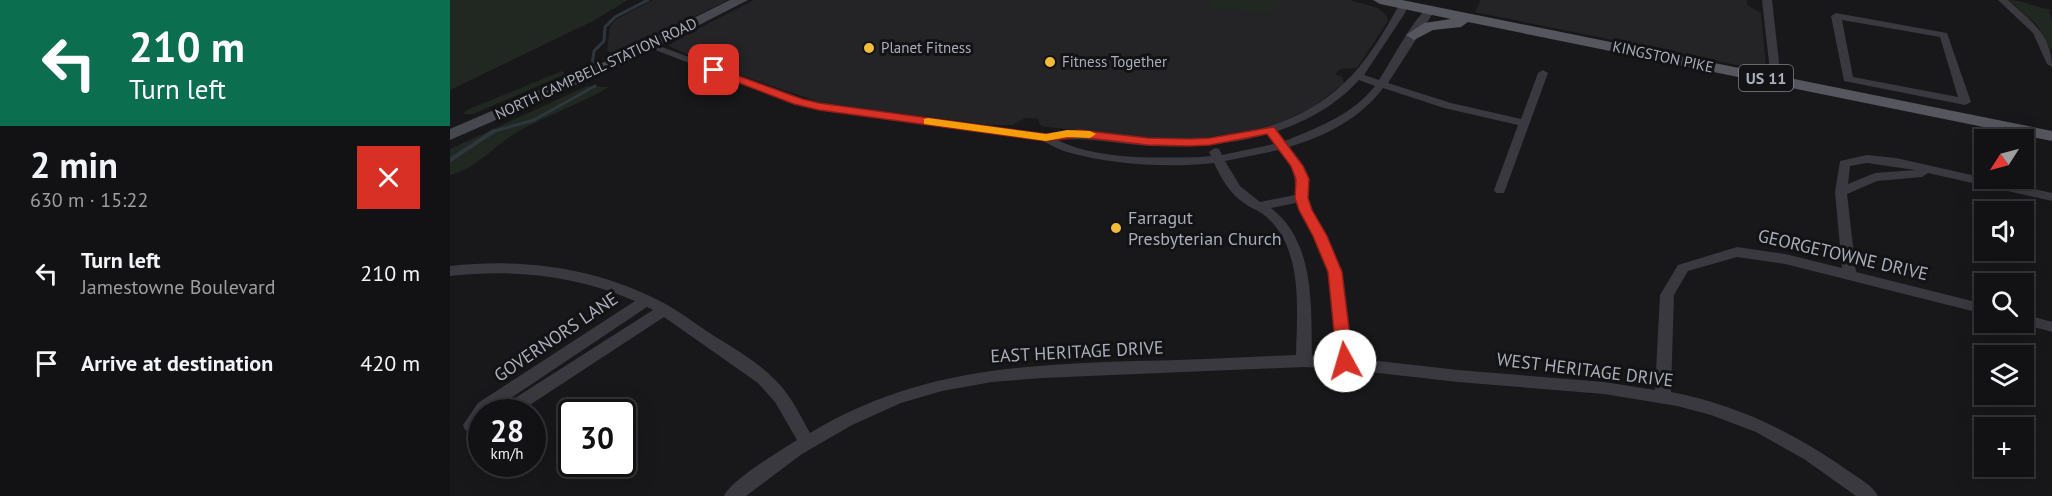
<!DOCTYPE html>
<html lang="en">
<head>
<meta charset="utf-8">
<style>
	:root { --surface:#121214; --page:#1b1b1d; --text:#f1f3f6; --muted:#9c9ea0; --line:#313234 }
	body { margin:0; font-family:"PT Sans",sans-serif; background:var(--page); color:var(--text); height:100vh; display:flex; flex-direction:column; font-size:22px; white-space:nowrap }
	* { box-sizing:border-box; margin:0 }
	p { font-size:20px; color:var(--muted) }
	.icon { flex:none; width:33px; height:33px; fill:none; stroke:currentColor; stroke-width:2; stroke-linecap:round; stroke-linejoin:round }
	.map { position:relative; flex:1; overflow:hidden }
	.side { display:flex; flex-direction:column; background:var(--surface); width:450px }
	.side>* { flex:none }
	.top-card { background:#0b6e4f; color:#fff; overflow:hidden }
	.needle { width:39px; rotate:234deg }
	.tools { position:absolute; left:1524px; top:129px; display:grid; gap:12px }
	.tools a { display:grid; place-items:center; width:60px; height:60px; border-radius:0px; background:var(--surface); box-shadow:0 6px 24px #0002,0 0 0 2px var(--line); font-size:30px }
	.speed { position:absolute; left:18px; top:399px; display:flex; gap:12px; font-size:30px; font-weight:700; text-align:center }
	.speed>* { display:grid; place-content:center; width:78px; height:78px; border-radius:50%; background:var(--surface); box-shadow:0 6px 24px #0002,0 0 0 2px var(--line); line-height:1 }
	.speed small { font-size:15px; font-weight:400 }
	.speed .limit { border:3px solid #111; border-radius:9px; background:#fff; color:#111 }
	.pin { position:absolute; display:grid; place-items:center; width:51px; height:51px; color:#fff; margin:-26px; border-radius:12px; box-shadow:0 3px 9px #0006 }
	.me { position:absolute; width:66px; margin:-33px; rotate:354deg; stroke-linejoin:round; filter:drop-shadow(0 0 4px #0008) }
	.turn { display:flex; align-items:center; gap:21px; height:126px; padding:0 30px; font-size:27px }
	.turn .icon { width:78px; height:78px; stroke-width:2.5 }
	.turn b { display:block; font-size:42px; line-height:51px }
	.round { display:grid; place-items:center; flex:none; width:63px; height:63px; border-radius:0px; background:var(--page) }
	.overview { display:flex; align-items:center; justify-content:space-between; height:102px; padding:0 30px }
	h1 { font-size:36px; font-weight:600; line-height:45px }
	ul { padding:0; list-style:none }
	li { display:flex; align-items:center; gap:18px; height:90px; padding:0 30px }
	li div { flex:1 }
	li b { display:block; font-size:22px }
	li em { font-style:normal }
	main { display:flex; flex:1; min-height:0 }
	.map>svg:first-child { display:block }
	.built { fill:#242427 }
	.green { fill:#202821 }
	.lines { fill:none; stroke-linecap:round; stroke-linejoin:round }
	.stream-far1 { stroke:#2e363e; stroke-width:3 }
	.stream { stroke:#2e363e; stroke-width:4 }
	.minor { fill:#39393f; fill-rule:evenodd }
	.secondary { fill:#47484f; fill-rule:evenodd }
	.primary { fill:#55565e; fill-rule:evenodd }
	.route { fill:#d93025; stroke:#8d1f18; stroke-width:1.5 }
	.slow { fill:#f59e0b }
	.poi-dot { fill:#f1bd39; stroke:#131315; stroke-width:2 }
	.labels { text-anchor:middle; stroke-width:6; stroke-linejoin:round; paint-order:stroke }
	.far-poi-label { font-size:15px; fill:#aaaeba; stroke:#131315; text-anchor:start }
	.far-street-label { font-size:15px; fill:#aaaeba; stroke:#131315 }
	.shield { fill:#131315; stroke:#7d8088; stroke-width:1.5 }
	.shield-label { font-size:16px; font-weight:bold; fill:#aaaeba }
	.poi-label { font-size:18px; fill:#aaaeba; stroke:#131315; text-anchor:start }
	.street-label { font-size:18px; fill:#aaaeba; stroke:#131315 }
</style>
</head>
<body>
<main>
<section class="side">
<div class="top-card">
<div class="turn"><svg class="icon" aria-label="left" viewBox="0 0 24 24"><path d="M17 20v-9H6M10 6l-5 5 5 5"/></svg><div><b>210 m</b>Turn left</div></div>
</div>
<div class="overview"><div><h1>2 min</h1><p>630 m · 15:22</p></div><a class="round" style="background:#d93025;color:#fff"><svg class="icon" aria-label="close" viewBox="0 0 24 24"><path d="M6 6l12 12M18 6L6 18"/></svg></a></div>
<ul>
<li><svg class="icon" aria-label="left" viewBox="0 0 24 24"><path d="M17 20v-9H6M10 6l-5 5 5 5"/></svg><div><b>Turn left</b><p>Jamestowne Boulevard</p></div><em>210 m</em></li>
<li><svg class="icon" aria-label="arrive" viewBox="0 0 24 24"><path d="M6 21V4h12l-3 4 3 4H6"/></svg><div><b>Arrive at destination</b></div><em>420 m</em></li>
</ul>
</section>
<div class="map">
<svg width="1602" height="496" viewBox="0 0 1602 496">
	<rect width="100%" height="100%" fill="#18181a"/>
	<g class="built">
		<polygon points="203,0 278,0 167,55 157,51 160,27 165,20"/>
		<polygon points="304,0 900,0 928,8 936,15 938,21 907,68 890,69 885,74 892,77 894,83 862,108 826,124 804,130 753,138 704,138 597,127 591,126 588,119 575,118 563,125 538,125 369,102 261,65 219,46 226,40"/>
		<polygon points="1031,0 1297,0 1297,5 1311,13 1316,65 1304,67 1287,65 1025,12"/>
	</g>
	<g class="green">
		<polygon points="0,0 178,0 143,21 0,90"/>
		<polygon points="761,0 832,0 821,12 814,13 762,9 757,6 763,2"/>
		<path d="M1559,0c15,0 28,8 43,10l-3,1 3,9v32l-15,-27z"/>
		<polygon points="112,71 115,74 111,76 23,114 13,114 17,110"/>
		<path d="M137,86l22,1c-30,18 -63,28 -93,46 -22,13 -40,36 -66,42v-26z"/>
	</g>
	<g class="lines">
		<g class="stream-far1">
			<polyline points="142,65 144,51 154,41 155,27 165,17 198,0"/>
			<polyline points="41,132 84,120 145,86"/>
		</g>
		<polyline class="stream" points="0,160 44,131"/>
		<g class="minor">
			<polygon points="1312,0 1322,0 1331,80 1326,83 1321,80"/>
			<path d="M1548,0h10c22,20 44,35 44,67l-5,-3 -14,-31z"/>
			<path d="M950,3l8,2 -3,8 -41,62 15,5c11,-16 36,-66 51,-73l5,3 -47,73 63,20 70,16 17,-46 5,-3 5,3 -44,120h-8l-2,-3 24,-65 -74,-17 -61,-20c-23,31 -58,48 -94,59l14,19 5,13 -1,19 4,12 16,26 15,36 10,86 106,12 146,12 51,8 5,-95 18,-30 59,-18 48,7 57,14 -7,-76 5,-31 27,-6 29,3 156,35v8l-124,-28 -6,4 -45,4 -30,13 9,78 128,32v10l-199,-50 -48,-7 -49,14 -14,24 -3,97c66,12 125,42 179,80 10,7 23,14 28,24h-22l-52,-37 -48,-27 -45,-17 -34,-9 -73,-12 -146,-12 -115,-13 -39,-2 -262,11 -50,4 -50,9 -41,12 -49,22 -50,29 -56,42h-22c8,-17 56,-45 73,-56l-22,-38 -17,-19 -94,-66 -145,95h-20l2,-5 152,-97 -6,-3 -157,105h-8v18l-11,2 -6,-2 -2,-5 15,-22 157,-102c-60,-26 -120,-32 -185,-25v-10c71,-8 144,1 208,34 18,9 34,21 50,32 25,16 53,31 73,54 12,14 20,31 29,47 105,-63 207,-68 326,-72 54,-1 107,-4 160,-6 1,-45 8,-108 -32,-140 -6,-5 -14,-7 -20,-12 -14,-9 -23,-25 -30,-40 -48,5 -100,2 -147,-11 -12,-3 -22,-12 -34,-14l-235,-33 -153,-59 5,-3 4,1 147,55 18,4 228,31c36,-5 69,3 104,5 68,3 141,-7 192,-55 23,-21 42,-53 57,-81zM909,80l16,6c-22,28 -54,40 -85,53l-6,2 -3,-4h-8l-2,2 3,5 -52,11 -3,-6 -4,-1 -6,4 2,4 -11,1c-42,1 -104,3 -142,-17 31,-3 61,4 92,6 73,3 157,-9 209,-66zM829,150c13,17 17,23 16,45l-35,7 -20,-16 -15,-25zM1417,163l48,7 -40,3 -27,11 2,-18zM846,203l17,33 15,36 9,84 -25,-1c-1,-50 3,-113 -41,-147z"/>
			<path d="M1386,13l111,20 24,69 -6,3 -121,-24 -13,-65zM1392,20l98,17 18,60 -105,-20z"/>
			<polygon points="1574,314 1602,322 1602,332 1569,323 1574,322"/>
		</g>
		<polygon class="secondary" points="280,0 298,0 171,65 0,140 0,129 161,59"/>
		<polygon class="primary" points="923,0 952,0 1602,131 1602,141 1018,22 1011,27 983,30 964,40 956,35 974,23 1001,19 930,4"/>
	</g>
	<polygon class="route" points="264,67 352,99 369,103 596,134 629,130 698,138 740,139 760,138 824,127 853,166 859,179 858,198 862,210 877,236 892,272 903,361 900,365 889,365 887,361 878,272 863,236 849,210 845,198 846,179 841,166 817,134 760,145 740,146 698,145 629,137 596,141 369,110 344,104 260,72 259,70"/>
	<polygon class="slow" points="478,118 596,134 617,130 640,131 646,134 640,138 617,137 596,141 474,124 474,119"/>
	<g class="poi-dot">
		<circle cx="419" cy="48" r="6"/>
		<circle cx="600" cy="62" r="6"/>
		<circle cx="666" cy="228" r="6"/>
	</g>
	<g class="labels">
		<g class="far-poi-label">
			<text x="431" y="53">Planet Fitness</text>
			<text x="612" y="67">Fitness Together</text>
		</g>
		<g class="far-street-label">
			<text transform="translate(1213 57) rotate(12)" y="5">KINGSTON PIKE</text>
			<text transform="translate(146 69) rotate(-25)" y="5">NORTH CAMPBELL STATION ROAD</text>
		</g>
		<rect class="shield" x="1289" y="65" width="54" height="26" rx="4.5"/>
		<g class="shield-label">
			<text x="1316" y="84">US 11</text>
		</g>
		<g class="poi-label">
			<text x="678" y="224">Farragut<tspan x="678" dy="21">Presbyterian Church</tspan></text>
		</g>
		<g class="street-label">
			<text transform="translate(1393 255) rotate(13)" y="6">GEORGETOWNE DRIVE</text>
			<text transform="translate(106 337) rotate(-34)" y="6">GOVERNORS LANE</text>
			<text transform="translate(627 352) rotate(-3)" y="6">EAST HERITAGE DRIVE</text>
			<text transform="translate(1135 370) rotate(7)" y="6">WEST HERITAGE DRIVE</text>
		</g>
	</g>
</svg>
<div class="tools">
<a><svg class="needle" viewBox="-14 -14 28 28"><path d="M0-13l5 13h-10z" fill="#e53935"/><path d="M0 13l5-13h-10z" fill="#9c9ea0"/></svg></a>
<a><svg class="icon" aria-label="sound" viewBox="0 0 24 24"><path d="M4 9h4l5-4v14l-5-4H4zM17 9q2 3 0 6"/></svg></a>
<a><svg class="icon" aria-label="search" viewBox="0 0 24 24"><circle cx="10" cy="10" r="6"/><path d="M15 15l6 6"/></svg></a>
<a><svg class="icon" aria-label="layers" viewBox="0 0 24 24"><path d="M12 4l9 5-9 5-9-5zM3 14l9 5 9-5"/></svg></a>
<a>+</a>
</div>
<div class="speed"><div>28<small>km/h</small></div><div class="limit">30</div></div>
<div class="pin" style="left:264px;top:70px;background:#d93025"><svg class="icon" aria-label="arrive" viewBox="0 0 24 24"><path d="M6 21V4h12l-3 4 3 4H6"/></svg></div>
<svg class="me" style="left:895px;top:361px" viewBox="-20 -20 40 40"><circle r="19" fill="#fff"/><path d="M0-13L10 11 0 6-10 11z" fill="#d93025"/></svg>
</div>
</main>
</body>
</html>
